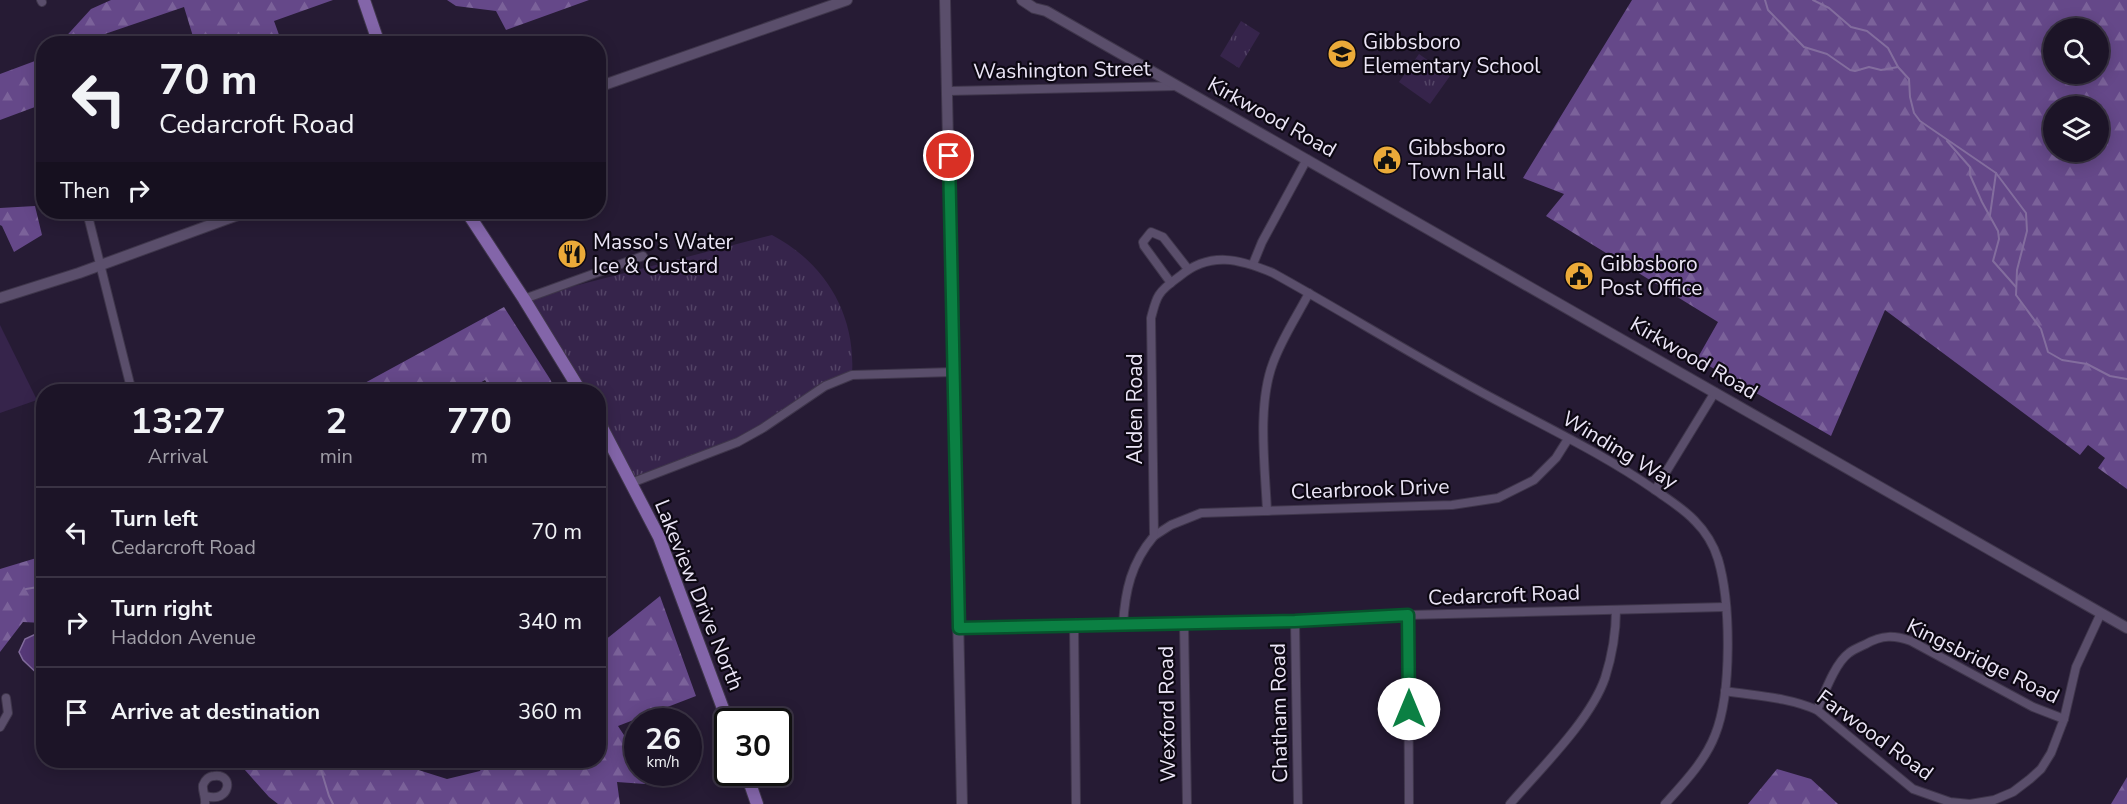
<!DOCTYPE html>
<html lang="en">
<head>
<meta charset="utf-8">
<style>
	:root { --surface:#1c1427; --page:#292133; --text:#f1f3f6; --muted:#a09ea7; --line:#3a3344 }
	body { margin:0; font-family:"Nunito Sans",sans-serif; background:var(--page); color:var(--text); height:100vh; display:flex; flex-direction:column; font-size:22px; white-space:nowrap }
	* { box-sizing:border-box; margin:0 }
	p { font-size:20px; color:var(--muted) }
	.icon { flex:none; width:33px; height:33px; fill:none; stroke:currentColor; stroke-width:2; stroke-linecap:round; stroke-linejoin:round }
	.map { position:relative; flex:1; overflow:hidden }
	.panel { position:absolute; left:36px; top:384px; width:570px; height:384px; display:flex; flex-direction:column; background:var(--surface); border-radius:24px; box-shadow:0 3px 15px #0003,0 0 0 2px var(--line) }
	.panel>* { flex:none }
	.hud { position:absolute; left:36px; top:36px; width:570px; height:183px; border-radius:24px; box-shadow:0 3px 15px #0003,0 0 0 2px var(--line); background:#1c1427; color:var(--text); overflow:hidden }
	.buttons { position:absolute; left:2043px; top:18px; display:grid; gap:12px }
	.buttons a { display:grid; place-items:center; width:66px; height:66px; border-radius:50%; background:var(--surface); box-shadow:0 3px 15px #0003,0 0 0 2px var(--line); font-size:30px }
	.speed { position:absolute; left:624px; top:708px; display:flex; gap:12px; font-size:30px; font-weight:700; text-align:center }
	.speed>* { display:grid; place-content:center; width:78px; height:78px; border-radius:50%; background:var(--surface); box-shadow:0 3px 15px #0003,0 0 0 2px var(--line); line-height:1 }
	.speed small { font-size:15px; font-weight:400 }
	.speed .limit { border:3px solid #111; border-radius:9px; background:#fff; color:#111 }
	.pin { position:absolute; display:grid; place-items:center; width:51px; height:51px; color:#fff; margin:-26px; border:3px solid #fff; border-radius:50%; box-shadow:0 2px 6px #0007 }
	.me { position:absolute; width:66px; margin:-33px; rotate:0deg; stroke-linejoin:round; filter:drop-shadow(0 0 4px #0008) }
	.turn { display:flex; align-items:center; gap:21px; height:126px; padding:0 24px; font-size:27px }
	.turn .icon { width:78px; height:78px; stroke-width:2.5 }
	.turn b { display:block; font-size:42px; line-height:51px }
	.then { display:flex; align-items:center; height:57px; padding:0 24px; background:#0003; gap:12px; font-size:22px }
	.eta { display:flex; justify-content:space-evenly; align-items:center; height:102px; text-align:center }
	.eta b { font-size:36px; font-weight:700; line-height:42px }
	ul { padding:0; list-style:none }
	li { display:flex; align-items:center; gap:18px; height:90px; padding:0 24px; border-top:2px solid var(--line) }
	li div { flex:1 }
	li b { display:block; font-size:22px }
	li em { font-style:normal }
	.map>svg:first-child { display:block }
	.grass { fill:#36244b }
	.forest { fill:url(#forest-firs); fill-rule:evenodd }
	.park { fill:url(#park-tufts) }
	.water { fill:#563978; stroke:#836d9e; stroke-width:1.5 }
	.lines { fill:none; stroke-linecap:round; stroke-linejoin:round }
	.stream { stroke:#836d9e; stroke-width:2 }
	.minor-casing { stroke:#3f364b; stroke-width:10 }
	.tertiary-casing { stroke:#3f364b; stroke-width:12 }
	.secondary-casing { stroke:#3f364b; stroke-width:12 }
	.primary-casing { stroke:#3f364b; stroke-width:14 }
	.minor { stroke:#5a4e6b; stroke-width:8 }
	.tertiary { stroke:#5a4e6b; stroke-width:10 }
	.secondary { stroke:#5a4e6b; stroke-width:10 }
	.primary { stroke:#8365a9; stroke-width:12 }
	.route-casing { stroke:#07532c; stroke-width:15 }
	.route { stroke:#0b8043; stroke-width:10 }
	.labels { text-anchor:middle; stroke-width:4.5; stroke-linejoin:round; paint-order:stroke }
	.poi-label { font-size:21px; fill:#ebe5f6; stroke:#0d0813; text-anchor:start }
	.street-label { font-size:21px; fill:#ebe5f6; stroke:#0d0813 }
</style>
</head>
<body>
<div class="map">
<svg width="2127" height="804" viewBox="0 0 2127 804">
	<defs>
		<pattern id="forest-firs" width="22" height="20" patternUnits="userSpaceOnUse" patternTransform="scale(1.5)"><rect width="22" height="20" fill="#654889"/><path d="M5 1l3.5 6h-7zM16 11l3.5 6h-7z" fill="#7b629a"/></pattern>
		<pattern id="park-tufts" width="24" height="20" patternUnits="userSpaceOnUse" patternTransform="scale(1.5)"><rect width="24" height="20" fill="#36244b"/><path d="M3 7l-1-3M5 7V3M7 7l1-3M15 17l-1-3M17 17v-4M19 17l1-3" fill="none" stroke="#534466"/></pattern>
	</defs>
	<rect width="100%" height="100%" fill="#261b34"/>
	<polygon class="grass" points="0,325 37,400 0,413"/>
	<g class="forest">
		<polygon points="111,0 333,0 274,21 282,43 195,43 184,7 99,36 94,43 60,43 91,9"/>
		<polygon points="447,0 589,0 506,30 496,11 456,6"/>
		<path d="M1632,0h495v489l-29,-21 7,-10 -17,-13 -8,10 -195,-145 -54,126 -134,-77 21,-37 -172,-106 18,-22 -41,-16zM2054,28h44v46h-44zM2054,106h44v46h-44z"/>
		<polygon points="43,58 43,104 0,120 0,74"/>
		<polygon points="35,206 42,235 14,252 2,226 0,225 0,208"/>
		<polygon points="504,307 550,379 556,391 492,391 485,380 466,391 350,391"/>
		<polygon points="43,556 43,623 23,622 0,652 0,569"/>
		<polygon points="660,596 696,696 618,726 637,755 638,772 646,773 645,784 617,782 620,804 278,804 269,797 237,761 412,761 409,767 447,779 480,771 486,761 598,760 599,645"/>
		<polygon points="1777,769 1811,779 1838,804 1748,804"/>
		<polygon points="2127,777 2127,804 2111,804"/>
	</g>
	<g class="park">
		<polygon points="1241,21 1260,33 1239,68 1220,56"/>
		<polygon points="1419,54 1450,76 1430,104 1399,82"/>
		<path d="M772,235c53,28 84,79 80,140l-27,11 -62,42 -132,55 -32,-57 -1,-34 -20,-1 -54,-92z"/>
	</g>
	<polygon class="water" points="38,633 43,633 43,679 23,660 19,652 25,639"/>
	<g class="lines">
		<g class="stream">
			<polyline points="1765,0 1768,10 1804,47 1827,54 1850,70 1855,71 1869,67 1881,70 1898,67"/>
			<polyline points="1813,0 1829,8 1851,27 1867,31 1888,48 1898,67 1909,79 1910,97 1914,113 1920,121 1996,173 2026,213 2027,231 2017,270 2016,295 2041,329 2048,352 2062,360 2087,364 2110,376 2127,379"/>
			<polyline points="1947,141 1970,167 1970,175 1982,202 1998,231 1999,239 1993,261 2016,287"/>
			<polyline points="1990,215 1996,173"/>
			<polyline points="26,589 44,586"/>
			<polyline points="318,760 329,796 333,804"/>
		</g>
		<g class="minor-casing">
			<g id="minor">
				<polyline points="41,0 42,2"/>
				<polyline points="948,91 1178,86"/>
				<polyline points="87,212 132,392"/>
				<polyline points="1253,264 1262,242 1307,159"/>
				<polyline points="1171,283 1144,246 1143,242 1151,232 1163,237 1188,269"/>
				<polyline points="524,299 643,256"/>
				<polyline points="631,483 738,442 763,428 825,386 852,375 953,372"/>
				<polyline points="1655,490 1715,392"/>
				<path d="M1267,511c-2,-45 -10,-106 6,-148 9,-25 24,-47 36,-70"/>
				<polyline points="1154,536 1171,525 1201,513 1452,505 1498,498 1534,480 1556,458 1568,439"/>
				<polyline points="1408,615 1409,804"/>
				<polyline points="1295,622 1298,804"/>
				<polyline points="1184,624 1187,804"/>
				<polyline points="1074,625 1076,804"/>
				<path d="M1123,625c2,-34 8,-62 31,-89l-3,-218c2,-7 4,-17 8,-23 4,-7 14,-14 21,-19 30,-25 60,-17 93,-3 74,41 146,86 221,126 54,29 111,56 161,91 14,10 29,19 40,31 10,10 19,25 23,38 13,44 14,134 -3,176 -10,26 -31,48 -50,69"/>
				<polyline points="959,628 1295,622 1408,615 1725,607"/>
				<path d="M1725,691c31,5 63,6 92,19l96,79 37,13 20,2 24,-4 19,-8 17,-13 11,-10 10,-16 13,-34 12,-52 25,-54"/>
				<path d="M1817,710c7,-16 18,-47 32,-57 5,-4 11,-6 17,-9 16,-9 28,-9 45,-3l122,66 31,12"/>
				<polyline points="0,727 8,713 6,698"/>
				<path d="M205,804c1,-7 -3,-13 -2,-19 2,-5 6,-9 11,-9 21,-3 16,28 -8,20"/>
				<path d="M1510,804c30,-35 80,-83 95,-126 7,-22 11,-46 11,-68"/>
			</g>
		</g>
		<g class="tertiary-casing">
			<g id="tertiary">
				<polyline points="945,0 962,804"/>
				<polyline points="1022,0 1034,8 1046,11 2127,628"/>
			</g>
		</g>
		<g class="secondary-casing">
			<g id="secondary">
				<polyline points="598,87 847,0"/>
				<polyline points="0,298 79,273 246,212"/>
			</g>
		</g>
		<g class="primary-casing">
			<g id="primary">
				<polyline points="364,0 379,44"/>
				<polyline points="467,212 524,299 581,392"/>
				<polyline points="598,420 659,537 728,722"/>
				<polyline points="746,772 757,804"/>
			</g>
		</g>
		<use href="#minor" class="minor"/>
		<use href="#tertiary" class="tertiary"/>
		<use href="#secondary" class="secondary"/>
		<use href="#primary" class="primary"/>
	</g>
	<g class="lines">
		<g class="route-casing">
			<polyline id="route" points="949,156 959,628 1295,621 1408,615 1409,709"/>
		</g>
		<use href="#route" class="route"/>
	</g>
	<defs>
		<g id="school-disc" transform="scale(1.5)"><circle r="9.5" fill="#ebaa39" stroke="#0d0813"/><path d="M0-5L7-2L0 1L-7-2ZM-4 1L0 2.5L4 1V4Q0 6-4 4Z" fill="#111"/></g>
		<g id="civic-disc" transform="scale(1.5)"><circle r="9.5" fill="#ebaa39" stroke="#0d0813"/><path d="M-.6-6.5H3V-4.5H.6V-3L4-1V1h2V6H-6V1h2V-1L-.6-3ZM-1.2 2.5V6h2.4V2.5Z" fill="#111"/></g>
		<g id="restaurant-disc" transform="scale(1.5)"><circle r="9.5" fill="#ebaa39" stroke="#0d0813"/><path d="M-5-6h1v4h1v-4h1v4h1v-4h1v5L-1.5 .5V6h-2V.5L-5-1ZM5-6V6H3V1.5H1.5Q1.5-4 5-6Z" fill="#111"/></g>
	</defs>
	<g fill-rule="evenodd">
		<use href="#school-disc" x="1342" y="54"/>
		<use href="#civic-disc" x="1387" y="160"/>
		<use href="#restaurant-disc" x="572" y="254"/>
		<use href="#civic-disc" x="1579" y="276"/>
	</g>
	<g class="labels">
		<g class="poi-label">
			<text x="1363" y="49">Gibbsboro<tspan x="1363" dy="24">Elementary School</tspan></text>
			<text x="1408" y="155">Gibbsboro<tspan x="1408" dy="24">Town Hall</tspan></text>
			<text x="593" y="249">Masso's Water<tspan x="593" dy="24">Ice &amp; Custard</tspan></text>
			<text x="1600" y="271">Gibbsboro<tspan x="1600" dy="24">Post Office</tspan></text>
		</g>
		<g class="street-label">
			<text transform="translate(1062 70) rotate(-1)" y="7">Washington Street</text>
			<text transform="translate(1272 117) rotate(29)" y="7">Kirkwood Road</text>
			<text transform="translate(1694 358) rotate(30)" y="7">Kirkwood Road</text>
			<text transform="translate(1135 409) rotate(-90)" y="7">Alden Road</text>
			<text transform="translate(1620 450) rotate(31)" y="7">Winding Way</text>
			<text transform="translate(1370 489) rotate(-2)" y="7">Clearbrook Drive</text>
			<text transform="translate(699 595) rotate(68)" y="7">Lakeview Drive North</text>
			<text transform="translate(1504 595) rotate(-2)" y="7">Cedarcroft Road</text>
			<text transform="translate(1983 661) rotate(26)" y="7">Kingsbridge Road</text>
			<text transform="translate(1279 713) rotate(-91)" y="7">Chatham Road</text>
			<text transform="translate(1167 714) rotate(-91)" y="7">Wexford Road</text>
			<text transform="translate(1875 735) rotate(36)" y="7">Farwood Road</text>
		</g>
	</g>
</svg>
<div class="buttons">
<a><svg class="icon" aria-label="search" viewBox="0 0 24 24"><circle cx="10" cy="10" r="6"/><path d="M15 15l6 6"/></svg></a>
<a><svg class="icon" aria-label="layers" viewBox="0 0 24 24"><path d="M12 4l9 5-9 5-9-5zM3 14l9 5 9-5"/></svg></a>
</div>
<div class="speed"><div>26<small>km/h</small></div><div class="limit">30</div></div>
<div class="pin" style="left:949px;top:156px;background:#d93025"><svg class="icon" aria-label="arrive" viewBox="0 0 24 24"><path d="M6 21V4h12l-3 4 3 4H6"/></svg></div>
<svg class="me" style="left:1409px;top:709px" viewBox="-20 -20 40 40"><circle r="19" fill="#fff"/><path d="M0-13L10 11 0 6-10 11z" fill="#0b8043"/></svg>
<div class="hud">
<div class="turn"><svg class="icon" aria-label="left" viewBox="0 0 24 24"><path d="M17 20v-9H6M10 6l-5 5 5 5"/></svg><div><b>70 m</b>Cedarcroft Road</div></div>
<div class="then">Then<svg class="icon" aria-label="right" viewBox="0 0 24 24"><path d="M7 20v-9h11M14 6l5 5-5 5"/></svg></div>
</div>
<section class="panel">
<div class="eta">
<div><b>13:27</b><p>Arrival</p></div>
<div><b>2</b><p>min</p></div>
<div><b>770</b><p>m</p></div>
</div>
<ul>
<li><svg class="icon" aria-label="left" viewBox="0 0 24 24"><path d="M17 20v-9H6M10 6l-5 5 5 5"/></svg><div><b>Turn left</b><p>Cedarcroft Road</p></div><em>70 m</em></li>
<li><svg class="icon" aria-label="right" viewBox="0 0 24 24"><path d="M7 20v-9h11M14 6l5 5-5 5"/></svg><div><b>Turn right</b><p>Haddon Avenue</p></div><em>340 m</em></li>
<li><svg class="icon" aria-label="arrive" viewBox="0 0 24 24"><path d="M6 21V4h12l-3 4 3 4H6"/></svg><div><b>Arrive at destination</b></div><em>360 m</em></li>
</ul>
</section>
</div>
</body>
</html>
